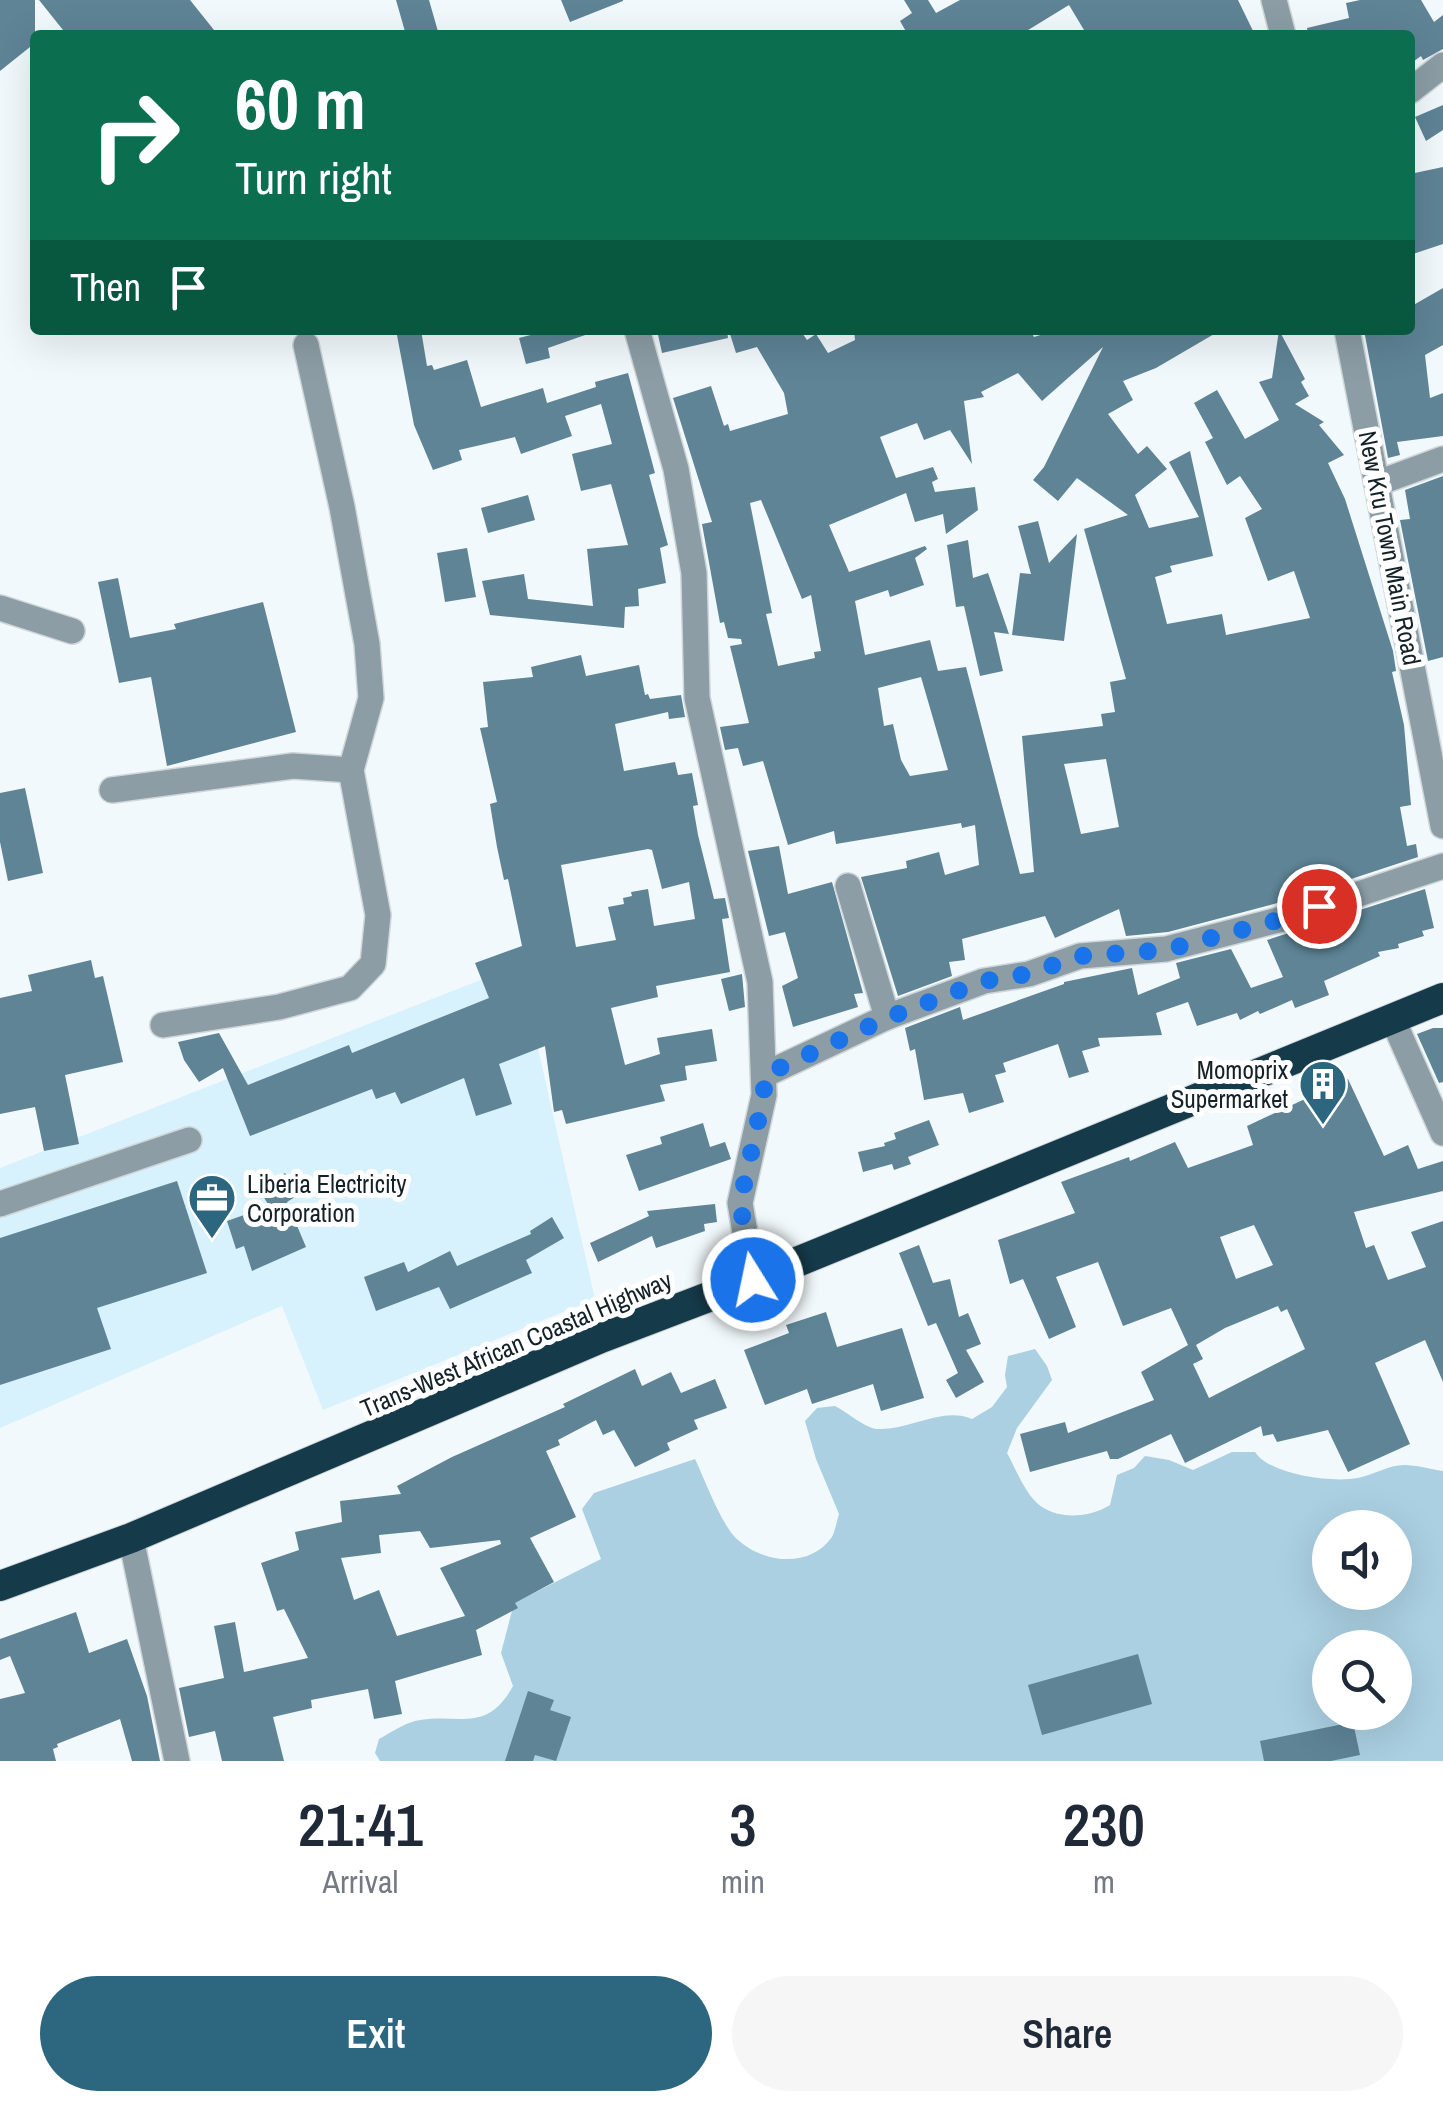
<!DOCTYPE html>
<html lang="en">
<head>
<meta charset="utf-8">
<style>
	:root { --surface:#fff; --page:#f6f6f7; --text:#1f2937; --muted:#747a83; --accent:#2c677f }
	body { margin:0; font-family:"Archivo Narrow",sans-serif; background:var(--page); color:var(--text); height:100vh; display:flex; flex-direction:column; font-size:38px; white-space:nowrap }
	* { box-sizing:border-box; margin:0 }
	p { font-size:32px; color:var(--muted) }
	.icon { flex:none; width:55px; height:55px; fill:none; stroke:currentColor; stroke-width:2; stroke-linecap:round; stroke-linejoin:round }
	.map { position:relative; height:1761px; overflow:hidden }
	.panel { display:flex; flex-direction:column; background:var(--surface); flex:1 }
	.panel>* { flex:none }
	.guide { position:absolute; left:30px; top:30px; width:1385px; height:305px; border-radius:10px; box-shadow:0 10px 40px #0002; background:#0b6e4f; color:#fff; overflow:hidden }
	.fabs { position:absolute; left:1312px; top:1510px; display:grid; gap:20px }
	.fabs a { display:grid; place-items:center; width:100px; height:100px; border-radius:50%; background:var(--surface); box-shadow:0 10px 40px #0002; font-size:50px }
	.pin { position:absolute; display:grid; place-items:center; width:85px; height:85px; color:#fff; margin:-42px; border:5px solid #fff; border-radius:50%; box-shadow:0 2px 10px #0007 }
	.me { position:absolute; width:110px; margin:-55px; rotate:350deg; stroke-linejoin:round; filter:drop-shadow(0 0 8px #0008) }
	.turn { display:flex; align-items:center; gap:35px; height:210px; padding:0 40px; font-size:45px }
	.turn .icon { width:130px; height:130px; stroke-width:2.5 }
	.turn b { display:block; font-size:70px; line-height:85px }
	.then { display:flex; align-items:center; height:95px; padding:0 40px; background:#0003; gap:20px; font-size:38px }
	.eta { display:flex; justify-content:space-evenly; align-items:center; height:170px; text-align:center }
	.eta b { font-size:60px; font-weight:600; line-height:70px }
	.cta { display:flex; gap:20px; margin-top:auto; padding:20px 40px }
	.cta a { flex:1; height:115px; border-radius:60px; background:var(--accent); color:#fff; font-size:40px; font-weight:600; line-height:115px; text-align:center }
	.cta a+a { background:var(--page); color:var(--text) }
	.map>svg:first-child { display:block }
	.built { fill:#d7f1fd }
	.green { fill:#aad0e2; fill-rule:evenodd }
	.building { fill:#5e8496; fill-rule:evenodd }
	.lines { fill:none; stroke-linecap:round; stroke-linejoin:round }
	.minor-casing { stroke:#ced6da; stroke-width:28 }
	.highway-casing { stroke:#ced6da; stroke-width:32 }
	.minor { stroke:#8c9da5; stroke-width:25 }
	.highway { stroke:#153a49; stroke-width:30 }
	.route { stroke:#1a73e8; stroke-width:18; stroke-dasharray:0 32.4 }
	.labels { text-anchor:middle; stroke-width:10; stroke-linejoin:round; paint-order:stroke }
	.street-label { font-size:25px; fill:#142127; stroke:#fff }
	.poi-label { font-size:25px; fill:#142127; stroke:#fff; text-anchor:end }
</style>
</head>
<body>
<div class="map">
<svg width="1443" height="1761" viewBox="0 0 1443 1761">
	<rect width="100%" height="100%" fill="#f2f9fc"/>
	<polygon class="built" points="519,965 595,1299 323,1410 282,1306 0,1428 0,1168"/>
	<path class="green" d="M1035,1349l12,17 5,14 -35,48 -10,25c9,16 19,44 35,54 20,13 49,10 68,-2l7,-30 17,-7 11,-12 24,4 24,10 39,-18h23c15,23 77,31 103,26 15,-3 31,-13 46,-13 12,0 26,4 39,6v290h-1063l-5,-8 4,-14c11,-6 24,-15 36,-18 43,-9 71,14 98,-35l-12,-33 13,-50 87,-44 -19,-50 12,-16 101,-34c10,21 24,60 39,77 25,27 75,34 98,1 3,-6 5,-16 7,-23l-23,-55 -11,-38 12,-13 18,-2c12,6 30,22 42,23 31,2 65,-23 95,-10l20,-12 15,-20 -2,-12 3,-19zM1330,1528h65v64h-65zM1330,1648h65v64h-65z"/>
	<g class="building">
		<polygon points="0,0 35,0 35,43 0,71"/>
		<polygon points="39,0 190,0 218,35 67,35"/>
		<polygon points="396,0 429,0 439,35 406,35"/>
		<polygon points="561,0 623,0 623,1 570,22"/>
		<polygon points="904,0 928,0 936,13 960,0 1238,0 1255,35 1087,35 1069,5 1020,35 908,35 900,21 912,13"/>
		<polygon points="1360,0 1421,0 1434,22 1443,15 1443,49 1423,60 1421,56 1410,64 1410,35 1308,35 1307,28 1349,18 1346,3"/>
		<polygon points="1443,105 1443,130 1426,141 1415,117"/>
		<polygon points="1443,167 1443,244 1410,255 1410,174"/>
		<polygon points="1443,288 1443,345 1425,355 1430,398 1443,393 1443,436 1397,442 1400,455 1388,458 1364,330 1410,330 1410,307"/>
		<polygon points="396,330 421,330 427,366 432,365 434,370 467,360 481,407 543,388 547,403 596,387 595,382 628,373 655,473 649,475 668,545 660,548 666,583 638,589 639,606 625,607 624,628 490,615 482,581 524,574 528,599 593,606 587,549 628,545 611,484 581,491 572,454 612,444 601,404 565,416 572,436 521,454 515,437 459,450 462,460 433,470 414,425"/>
		<polygon points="550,330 587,330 588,334 548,348 550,358 526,364 519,338"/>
		<polygon points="657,330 727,330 728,338 662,353"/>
		<path d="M744,330h56l7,10 9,-6 12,19 27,-13 -1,-10h176l4,7 22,-7h165l-65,38 -33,13 10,19 -25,14 30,40 9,-8 20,23 -32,26 14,33 50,-11 -30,-55 21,-11 23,105 -43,10 2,6 -17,5 12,47 55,-10 4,21 84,-17 -16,-47 -26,10 -23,-63 17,-9 -22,-33 -13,9 -22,-43 8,-4 -19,-35 23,-13 28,49 34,-19 -20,-38 13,-4 7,-48 26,49 -4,3 8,14 -14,8 29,18 -5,3 25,30 -16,8 17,36 48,152 3,20 -4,1 12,53 7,80 -11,2 7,39 9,-2 2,13 -137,45 -113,30 -42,4 -7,-27 -64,29 -10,-22 -83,23 3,21 -16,2 3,14 -54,20 -37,-119 46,-9 -1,-7 33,-9 6,23 34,-10 -4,-40 -13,3 -1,-5 -125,21 -2,-13 -46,14 -25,-84 -20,5 -5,-18 -13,2 -5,-23 29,-4 -19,-77 12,-2 -1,-5 -13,-1 -4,-16 -4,1 -18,-99 10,-2 -39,-124 38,-12 13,40 4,-2 2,7 58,-17 -4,-21 -27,-46 -21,6 -6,-19zM1103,347l-59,120 -11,13 25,21 19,-23 51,37 -44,14 42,150 -16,3 5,30 -14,2 2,12 -81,10 12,136 -14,2 -54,-207 -28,4 -8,-31 -65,15 -10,-54 33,-11 2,7 34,-12 -9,-27 12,-9 -2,-3 -76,26 -20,-47 77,-32 9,29 28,-8 3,20 32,-24 -3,-23 -40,5 -3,-10 6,-3 -5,-12 -37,11 -16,-41 37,-14 7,17 26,-10 22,34 -8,-63 20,-4 -3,-5 37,-19 24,28zM761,500l41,99 9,-4 10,56 -7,1 1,6 -37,8 -12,-52 6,-1 -22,-110zM921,677l27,93 -38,6 -9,-16 -8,-36 -9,2 -6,-38zM1106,759l13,68 -38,7 -17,-70z"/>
		<polygon points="1443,476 1443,657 1428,661 1400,520 1410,519 1405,490"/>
		<polygon points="528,495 535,520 488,533 481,508"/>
		<polygon points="1038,521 1049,563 1077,534 1064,641 1012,635 1020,573 1031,574 1018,526"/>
		<polygon points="968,540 973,578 988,573 1009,634 994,632 1003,671 980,676 964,606 956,607 947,545"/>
		<polygon points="467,548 476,597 445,602 437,553"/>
		<polygon points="118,578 130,638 176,629 174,624 263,602 296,732 167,766 151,677 119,683 98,582"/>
		<path d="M581,655l5,21 53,-11 6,30 3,-1 2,5 31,-4 4,22 -16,2 -1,-7 -53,12 9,47 51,-9 3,13 14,-2 6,32 -5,1 5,29 16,64 11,-1 4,20 -7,1 8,53 -74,14 2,11 -47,11 14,57 35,-11 -3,-16 55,-9 5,32 -32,5 2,14 -27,5 5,16 -99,23 -4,-14 -8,2 -9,-66 -46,18 13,40 -36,12 -12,-38 -63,26 -6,-12 -19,7 -4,-10 -122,47 -27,-68 -24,14 -15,-22 -6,-18 41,-9 29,52 101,-40 3,8 137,-55 -14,-35 47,-17 -14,-67 -4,1 -7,-33 -7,-43 7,-2 -17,-74 8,-1 -5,-45 50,-5 -2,-10zM648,849l4,1 10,39 27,-7 6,37 -41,7 -6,-37 -17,3 1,4 -9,2 1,6 -16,3 8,33 -40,7 -15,-82z"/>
		<polygon points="25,788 43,873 8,881 0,842 0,793"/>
		<polygon points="779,846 788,894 832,882 863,993 854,994 858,1007 793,1027 782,986 798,978 785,932 769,936 748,851"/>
		<polygon points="1425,889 1434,928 1422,931 1424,936 1398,944 1399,948 1378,952 1380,956 1324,981 1329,995 1295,1008 1292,1000 1260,1014 1258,1011 1240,1020 1237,1013 1197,1026 1188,1002 1156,1013 1162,1035 1098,1038 1100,1046 1082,1051 1089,1072 1069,1078 1058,1044 1003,1063 1006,1072 995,1075 1004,1102 969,1113 963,1093 924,1100 915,1049 910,1051 905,1028 960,1007 963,1020 1064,984 1064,982 1132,968 1138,995 1180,978 1176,963 1231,949 1251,988 1283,977 1267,940"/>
		<polygon points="91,960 95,978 103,976 123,1062 65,1075 79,1144 44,1151 35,1107 0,1114 0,998 32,991 28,975"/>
		<polygon points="742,974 745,1007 729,1011 721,979"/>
		<polygon points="1433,1028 1443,1028 1443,1082 1439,1083 1417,1034"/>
		<path d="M1348,1079l36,77 24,-11 10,24 25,-8v30l-89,21 12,36 8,-3 14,35 38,-13 -15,-35 32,-11v161l-18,-42 -50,23 35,81 -62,28 -20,-42 -51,12 -4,-8 -10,2 -2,-10 -76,37 -14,-29 -53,25h-8l-3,-8 -77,21 -10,-38 45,-12 3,11 86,-33 -13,-28 47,-27 -17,-37 -48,18 -25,-64 -42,15 20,50 -27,12 -26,-60 -13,5 -12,-44 77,-27 -14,-31 68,-25 1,4 45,-19 13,26 65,-23 -6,-19zM1254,1225l19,40 -37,14 -16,-42zM1278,1306l3,6 6,-3 18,40 -96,49 -16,-34 10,-5 -7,-14 29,-17z"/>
		<polygon points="929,1120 939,1145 908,1157 911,1164 894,1170 892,1164 863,1172 858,1152 885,1146 884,1143 896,1139 894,1133"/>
		<polygon points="703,1123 710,1147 725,1142 731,1159 639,1191 626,1155 662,1144 660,1137"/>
		<polygon points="285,1173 298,1195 287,1202 306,1247 252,1271 244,1246 236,1249 227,1221 269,1206 259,1189"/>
		<polygon points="177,1181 207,1273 97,1308 111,1349 0,1385 0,1238"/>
		<polygon points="715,1204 717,1222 704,1224 705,1231 656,1248 652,1236 598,1262 590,1243 649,1216 647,1211"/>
		<polygon points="552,1217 564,1238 526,1260 532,1273 450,1309 439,1287 376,1311 364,1277 404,1262 408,1272 450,1251 457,1266 531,1234 530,1231"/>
		<polygon points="919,1245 933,1283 950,1279 959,1317 968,1313 981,1344 966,1350 984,1382 956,1398 946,1380 958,1373 936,1323 928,1326 899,1253"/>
		<polygon points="826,1312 837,1347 902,1328 924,1398 881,1411 873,1384 812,1404 807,1389 765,1405 744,1350 789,1333 786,1325"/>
		<path d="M635,1369l7,17 29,-14 10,21 34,-14 12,29 -33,12 4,9 -31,14 3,7 -35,17 -21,-37 -11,5 -7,-15 -38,20 2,5 -14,6 30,66 -46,21 24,44 -39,21 3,5 -42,22 6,25 -87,26 7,33 -28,5 -6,-30 -57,11 1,8 -39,9 11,44h-62l-7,-30 -26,6 -10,-49 45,-10 -10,-52 21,-4 9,50 64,-14 -24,-49 -7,2 -16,-48 38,-13 -4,-18 47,-10 -2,-21 61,-7 -4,-8 55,-29 113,-50 -2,-3zM420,1531l10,17 70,-8 1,4 -61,24 25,48 -68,20 -18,-46 -25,10 -13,-42 40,-5 -2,-18z"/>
		<polygon points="76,1612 89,1653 127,1639 147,1696 160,1761 132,1761 120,1719 57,1744 58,1747 53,1749 56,1761 0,1761 0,1699 25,1693 10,1656 0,1660 0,1639"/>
		<polygon points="1138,1654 1152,1704 1042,1735 1028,1685"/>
		<polygon points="528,1691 554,1700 550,1710 571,1717 556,1761 535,1755 533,1761 505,1761"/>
		<polygon points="1353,1722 1360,1755 1331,1761 1264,1761 1260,1741"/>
	</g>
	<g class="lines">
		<g class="minor-casing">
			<g id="minor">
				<polyline points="1274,0 1283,35"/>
				<polyline points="1410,91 1443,65"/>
				<polyline points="637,330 676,469 694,573 697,698 760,982 764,1095 740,1203 753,1280"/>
				<polyline points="1347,330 1443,826"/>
				<polyline points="1378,483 1443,459"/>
				<polyline points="0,608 72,631"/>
				<polyline points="112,790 293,766 351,770 371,698 367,644 342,507 306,345"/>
				<polyline points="848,886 887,1017"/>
				<polyline points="1393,1020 1443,1133"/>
				<polyline points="163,1025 279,1007 350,988 373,964 378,915 351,770"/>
				<polyline points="764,1075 887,1017 984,981 1029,974 1080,956 1166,949 1286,918 1443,866"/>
				<polyline points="0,1204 189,1140"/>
				<polyline points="131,1538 177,1761"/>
			</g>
		</g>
		<g class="highway-casing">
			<polyline id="highway" points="0,1586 131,1538 601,1338 753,1280 1443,998"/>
		</g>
		<use href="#minor" class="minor"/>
		<use href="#highway" class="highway"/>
	</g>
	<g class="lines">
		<polyline class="route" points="753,1280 740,1203 764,1094 764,1075 887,1018 984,981 1028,974 1080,956 1166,950 1286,918 1319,906"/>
	</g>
	<defs>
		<g id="building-pin" transform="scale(2.5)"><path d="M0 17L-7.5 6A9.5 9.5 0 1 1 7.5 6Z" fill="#2c677f" stroke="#fff"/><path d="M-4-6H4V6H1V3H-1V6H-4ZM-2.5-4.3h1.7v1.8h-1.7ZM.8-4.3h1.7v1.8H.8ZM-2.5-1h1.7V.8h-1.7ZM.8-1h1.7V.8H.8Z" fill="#fff"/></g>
		<g id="office-pin" transform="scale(2.5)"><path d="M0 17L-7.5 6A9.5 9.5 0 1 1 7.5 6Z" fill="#2c677f" stroke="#fff"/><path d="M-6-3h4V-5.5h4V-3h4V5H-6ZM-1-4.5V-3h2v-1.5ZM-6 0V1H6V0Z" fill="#fff"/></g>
	</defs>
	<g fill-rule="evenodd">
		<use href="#building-pin" x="1323" y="1084"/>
		<use href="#office-pin" x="212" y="1198"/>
	</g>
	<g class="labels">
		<g class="street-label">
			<text transform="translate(1390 548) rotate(79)" y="9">New Kru Town Main Road</text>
			<text transform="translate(516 1344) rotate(-23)" y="9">Trans-West African Coastal Highway</text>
		</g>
		<g class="poi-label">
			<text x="1288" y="1079">Momoprix<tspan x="1288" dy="29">Supermarket</tspan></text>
			<text x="247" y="1193" text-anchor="start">Liberia Electricity<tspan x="247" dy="29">Corporation</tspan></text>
		</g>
	</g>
</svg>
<div class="fabs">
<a><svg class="icon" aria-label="sound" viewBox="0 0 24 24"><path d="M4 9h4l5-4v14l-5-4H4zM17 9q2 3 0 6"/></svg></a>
<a><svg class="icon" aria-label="search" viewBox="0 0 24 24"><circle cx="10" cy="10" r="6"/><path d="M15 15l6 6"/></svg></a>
</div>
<div class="pin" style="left:1319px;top:906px;background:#d93025"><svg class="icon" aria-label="arrive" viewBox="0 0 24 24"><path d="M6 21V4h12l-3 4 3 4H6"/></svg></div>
<svg class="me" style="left:753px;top:1280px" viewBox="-20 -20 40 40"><circle r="17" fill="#1a73e8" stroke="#fff" stroke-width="3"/><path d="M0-11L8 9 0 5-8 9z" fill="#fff"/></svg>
<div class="guide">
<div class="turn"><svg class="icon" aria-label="right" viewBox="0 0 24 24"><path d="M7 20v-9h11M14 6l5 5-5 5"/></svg><div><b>60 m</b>Turn right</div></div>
<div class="then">Then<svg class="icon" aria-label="arrive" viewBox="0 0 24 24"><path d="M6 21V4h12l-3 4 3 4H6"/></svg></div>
</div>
</div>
<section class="panel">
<div class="eta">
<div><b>21:41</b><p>Arrival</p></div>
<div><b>3</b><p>min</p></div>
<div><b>230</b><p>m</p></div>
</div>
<div class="cta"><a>Exit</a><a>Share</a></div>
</section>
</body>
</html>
